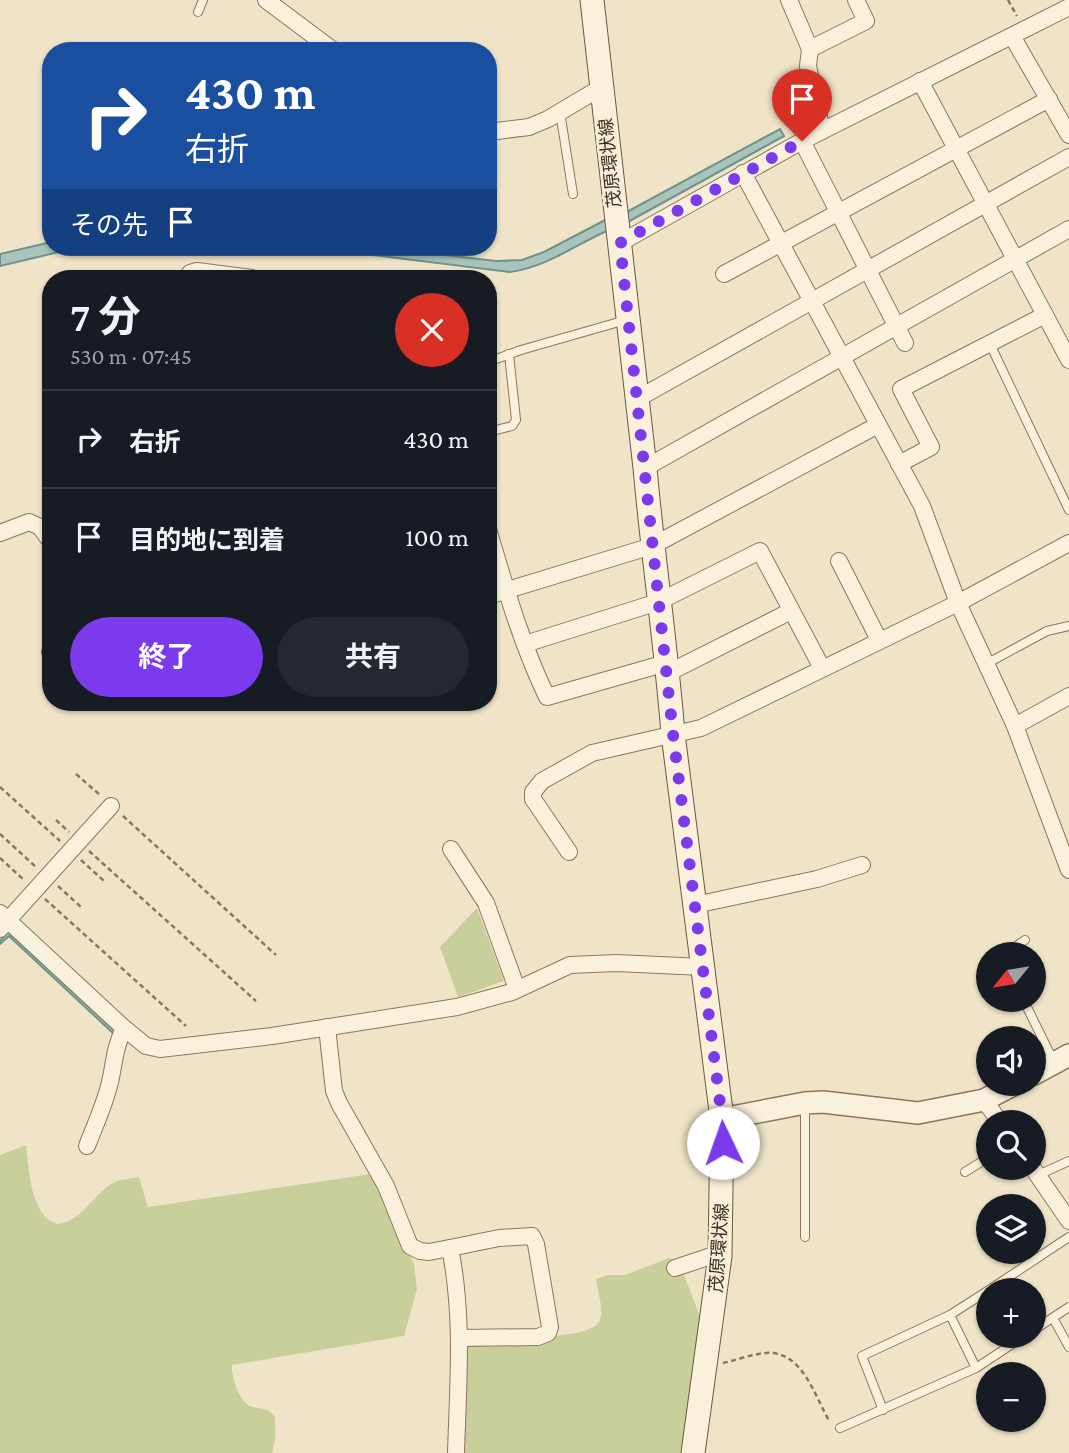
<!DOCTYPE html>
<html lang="ja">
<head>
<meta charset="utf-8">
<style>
	:root { --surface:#171b24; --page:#242831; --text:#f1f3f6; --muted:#9ea1a6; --line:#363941; --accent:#7c3aed }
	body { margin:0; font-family:"Crimson Pro","Noto Sans JP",serif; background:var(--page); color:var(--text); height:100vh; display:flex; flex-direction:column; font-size:26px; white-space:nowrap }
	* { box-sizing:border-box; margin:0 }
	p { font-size:23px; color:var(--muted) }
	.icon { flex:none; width:38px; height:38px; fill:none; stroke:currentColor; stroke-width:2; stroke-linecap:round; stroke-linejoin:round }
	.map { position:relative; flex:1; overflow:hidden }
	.details { position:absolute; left:42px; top:270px; width:455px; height:441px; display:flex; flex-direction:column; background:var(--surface); border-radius:28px; box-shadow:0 2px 5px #0004 }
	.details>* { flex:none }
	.guide { position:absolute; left:42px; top:42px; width:455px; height:214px; border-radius:28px; box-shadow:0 2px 5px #0004; background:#1a4fa0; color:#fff; overflow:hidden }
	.needle { width:46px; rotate:240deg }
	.fabs { position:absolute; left:976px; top:942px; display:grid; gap:14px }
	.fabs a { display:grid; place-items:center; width:70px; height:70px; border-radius:50%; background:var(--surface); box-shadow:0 2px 5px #0004; font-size:35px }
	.pin { position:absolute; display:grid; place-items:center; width:60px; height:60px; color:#fff; margin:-72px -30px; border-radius:50% 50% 50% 0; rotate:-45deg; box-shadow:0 0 7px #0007 }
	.pin .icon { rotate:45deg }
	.me { position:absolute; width:77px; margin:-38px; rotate:357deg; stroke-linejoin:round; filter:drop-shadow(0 0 5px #0008) }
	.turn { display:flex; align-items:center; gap:24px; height:147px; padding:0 28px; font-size:32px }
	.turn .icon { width:91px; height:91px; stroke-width:2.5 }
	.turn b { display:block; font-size:49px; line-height:60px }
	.then { display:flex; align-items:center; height:66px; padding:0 28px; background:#0003; gap:14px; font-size:26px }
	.round { display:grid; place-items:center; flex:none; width:74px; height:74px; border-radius:37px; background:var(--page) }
	.headline { display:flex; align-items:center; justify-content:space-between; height:119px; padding:0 28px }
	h1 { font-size:42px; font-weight:700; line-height:52px }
	.primary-button { display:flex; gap:14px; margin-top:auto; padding:14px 28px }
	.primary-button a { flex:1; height:80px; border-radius:42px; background:var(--accent); color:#fff; font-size:28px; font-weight:700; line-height:80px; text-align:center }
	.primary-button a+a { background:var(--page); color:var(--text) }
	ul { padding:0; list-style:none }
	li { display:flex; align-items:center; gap:21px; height:98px; padding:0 28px; border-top:2px solid var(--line) }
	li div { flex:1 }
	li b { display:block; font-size:26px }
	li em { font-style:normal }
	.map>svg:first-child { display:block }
	.green { fill:#c9cf9b }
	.water { fill:#a9c4bc; stroke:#6f938a; stroke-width:2 }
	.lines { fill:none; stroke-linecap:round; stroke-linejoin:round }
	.service-casing { stroke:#8d765c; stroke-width:10 }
	.minor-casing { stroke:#8d765c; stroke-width:18 }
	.tertiary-casing { stroke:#8d765c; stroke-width:24 }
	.secondary-casing { stroke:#6f573f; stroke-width:25 }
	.path { stroke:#8d765c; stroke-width:2.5; stroke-dasharray:5 3.5; stroke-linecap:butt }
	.service { stroke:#faf1dc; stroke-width:8 }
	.minor { stroke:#faf1dc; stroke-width:16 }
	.tertiary { stroke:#faf1dc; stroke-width:21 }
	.secondary { stroke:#faf1dc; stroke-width:23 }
	.route { stroke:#7c3aed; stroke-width:12; stroke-dasharray:0 21.6 }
	.labels { text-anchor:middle; stroke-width:5; stroke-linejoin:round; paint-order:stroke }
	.street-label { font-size:18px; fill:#3d2e20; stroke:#f7eed8 }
</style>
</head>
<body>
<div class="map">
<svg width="1069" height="1453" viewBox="0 0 1069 1453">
	<rect width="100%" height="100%" fill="#f0e4c8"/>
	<g class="green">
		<polygon points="477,908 504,981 458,997 440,947"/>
		<path d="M26,1145c3,23 4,71 31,79 24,-3 32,-23 50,-37 9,-8 21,-8 32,-10l9,30 223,-33 43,90 3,25 -13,47 -172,29c-1,11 7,36 18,41 11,4 17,0 25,11v23l-3,13h-272v-298z"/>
		<path d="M669,1258l10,4 25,65 -21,126h-226l3,-115c24,0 127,4 139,-16 6,-11 -2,-32 -3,-43l12,-4h17z"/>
	</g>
	<g class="water">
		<path d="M780,129l4,7 -158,87c-41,14 -73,43 -116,49l-202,-25h68l120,14 26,-1 22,-8 65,-34 16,-5z"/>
		<polygon points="51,242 51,247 80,247 0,266 0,254"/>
		<polygon points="8,932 116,1032 114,1034 9,936 0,944 0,941"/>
	</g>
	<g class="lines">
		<g class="service-casing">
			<g id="service">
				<polyline points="198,12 203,0"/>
				<polyline points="560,112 573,194"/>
				<polyline points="990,344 1069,510"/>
				<polyline points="488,362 521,350 626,320"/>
				<polyline points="488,432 512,426 516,420 509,354"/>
				<polyline points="986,664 1047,631 1069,626"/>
				<polyline points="1005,954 1025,940"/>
				<polyline points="1023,999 1053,1060"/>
				<polyline points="805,1103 805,1237"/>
				<polyline points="965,1172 989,1157"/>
				<polyline points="1038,1175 1069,1161"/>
				<polyline points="989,1290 1069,1237"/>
				<polyline points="950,1315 976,1368"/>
				<polyline points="1053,1318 1069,1347"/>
				<polyline points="1034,1330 1069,1307"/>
				<polyline points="883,1410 862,1356 950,1315 989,1290"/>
				<polyline points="840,1428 976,1368 1026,1335"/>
			</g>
		</g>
		<g class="minor-casing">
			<g id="minor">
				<polyline points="266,0 334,51"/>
				<polyline points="789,0 810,49 808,66 822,131"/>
				<polyline points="1012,36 1069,135"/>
				<polyline points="810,49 866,21 856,0"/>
				<polyline points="920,81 1069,360"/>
				<polyline points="488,132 529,127 548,119 602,87"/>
				<polyline points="802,141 905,343"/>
				<polyline points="743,173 922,506 958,603 1015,726 1069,870"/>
				<polyline points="620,243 802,141 1069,7"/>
				<polyline points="724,274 1049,99"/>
				<polyline points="187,278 190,273 197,271 252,278"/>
				<polyline points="637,399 1069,157"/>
				<polyline points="899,464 931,447 901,389 1045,315"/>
				<polyline points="645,468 1069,229"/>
				<path d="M488,529c17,57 33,114 59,168l119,-34"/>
				<polyline points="0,533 29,522 40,527 51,542"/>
				<polyline points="839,561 879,640"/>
				<polyline points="488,596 652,546 878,425"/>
				<polyline points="525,644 658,602 760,551 822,668"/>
				<polyline points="50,652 51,652"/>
				<polyline points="668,673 791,611"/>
				<polyline points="1015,726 1069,696"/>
				<polyline points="451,849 486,903 517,989"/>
				<polyline points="569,852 533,799 533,792 542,781 592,753 701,728 958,603 1069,543"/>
				<polyline points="695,905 817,879 862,865"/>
				<polyline points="0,913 124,1028 146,1046 160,1049 272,1036 457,1007 512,992 570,965 616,963 703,967"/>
				<polyline points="0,929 111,806"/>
				<path d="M327,1027l7,64 5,12 47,83 24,60 10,5 9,1 21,-4c14,70 8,135 6,205"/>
				<polyline points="984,1100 1000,1122"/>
				<path d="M87,1146c8,-21 18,-42 23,-64 5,-22 4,-32 14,-54"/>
				<polyline points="1032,1167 1069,1221"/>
				<polyline points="450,1248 499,1238 532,1236 536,1244 550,1327 548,1333 538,1337 460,1338"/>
				<polyline points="675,1268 720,1253"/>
			</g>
		</g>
		<g class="tertiary-casing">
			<g id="tertiary">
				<polyline points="1034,1074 1069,1055"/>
				<polyline points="722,1119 805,1103 823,1102 918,1113 984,1100 1017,1083"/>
			</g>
		</g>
		<g class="secondary-casing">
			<path id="secondary" d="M592,0l53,468c8,89 21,177 28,266l49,385 -2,137 -27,197"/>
		</g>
		<g class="path">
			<polyline points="1008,0 1017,16"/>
			<polyline points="76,774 100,795"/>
			<polyline points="0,787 60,841"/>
			<polyline points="123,816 276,955"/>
			<polyline points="56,820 69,832"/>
			<polyline points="0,834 37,868"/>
			<polyline points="89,851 256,1001"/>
			<polyline points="0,858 25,881"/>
			<polyline points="81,860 104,881"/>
			<polyline points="58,886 81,907"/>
			<polyline points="45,899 186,1026"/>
			<path d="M723,1363c14,-3 29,-9 43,-10 37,-3 49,45 64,69"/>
		</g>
		<use href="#service" class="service"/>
		<use href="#minor" class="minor"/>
		<use href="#tertiary" class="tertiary"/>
		<use href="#secondary" class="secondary"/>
	</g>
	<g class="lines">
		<polyline class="route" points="723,1143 722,1119 673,734 620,243 802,141"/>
	</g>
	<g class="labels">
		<g class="street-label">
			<text transform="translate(610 163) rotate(-96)" y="6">茂原環状線</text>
			<text transform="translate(719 1248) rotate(-86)" y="6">茂原環状線</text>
		</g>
	</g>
</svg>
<div class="fabs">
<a><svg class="needle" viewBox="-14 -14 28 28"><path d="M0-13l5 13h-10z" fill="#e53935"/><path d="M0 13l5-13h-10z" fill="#9ea1a6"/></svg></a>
<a><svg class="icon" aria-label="sound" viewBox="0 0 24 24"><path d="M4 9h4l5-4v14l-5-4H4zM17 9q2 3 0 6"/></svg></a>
<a><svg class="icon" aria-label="search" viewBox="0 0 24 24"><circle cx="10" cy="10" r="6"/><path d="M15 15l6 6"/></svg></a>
<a><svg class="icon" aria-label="layers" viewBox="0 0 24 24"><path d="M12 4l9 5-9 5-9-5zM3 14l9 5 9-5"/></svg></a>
<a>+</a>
<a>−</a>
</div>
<div class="pin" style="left:802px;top:141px;background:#d93025"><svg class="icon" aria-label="arrive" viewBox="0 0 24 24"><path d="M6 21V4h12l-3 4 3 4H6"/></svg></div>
<svg class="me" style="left:723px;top:1143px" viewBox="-20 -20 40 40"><circle r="19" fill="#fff"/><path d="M0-13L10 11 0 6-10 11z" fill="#7c3aed"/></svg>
<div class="guide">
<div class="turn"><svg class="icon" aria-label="right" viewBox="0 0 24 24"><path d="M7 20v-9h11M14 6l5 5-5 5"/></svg><div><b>430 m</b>右折</div></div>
<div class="then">その先<svg class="icon" aria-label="arrive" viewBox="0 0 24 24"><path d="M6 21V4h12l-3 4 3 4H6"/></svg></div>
</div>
<section class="details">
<div class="headline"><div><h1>7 分</h1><p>530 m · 07:45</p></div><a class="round" style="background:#d93025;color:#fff"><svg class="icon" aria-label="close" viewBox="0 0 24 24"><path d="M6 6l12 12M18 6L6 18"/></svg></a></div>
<ul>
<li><svg class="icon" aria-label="right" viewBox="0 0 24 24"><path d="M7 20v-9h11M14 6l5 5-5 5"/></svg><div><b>右折</b></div><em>430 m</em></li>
<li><svg class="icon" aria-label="arrive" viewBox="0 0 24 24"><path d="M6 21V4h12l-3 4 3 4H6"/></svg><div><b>目的地に到着</b></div><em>100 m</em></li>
</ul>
<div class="primary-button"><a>終了</a><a>共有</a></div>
</section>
</div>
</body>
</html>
